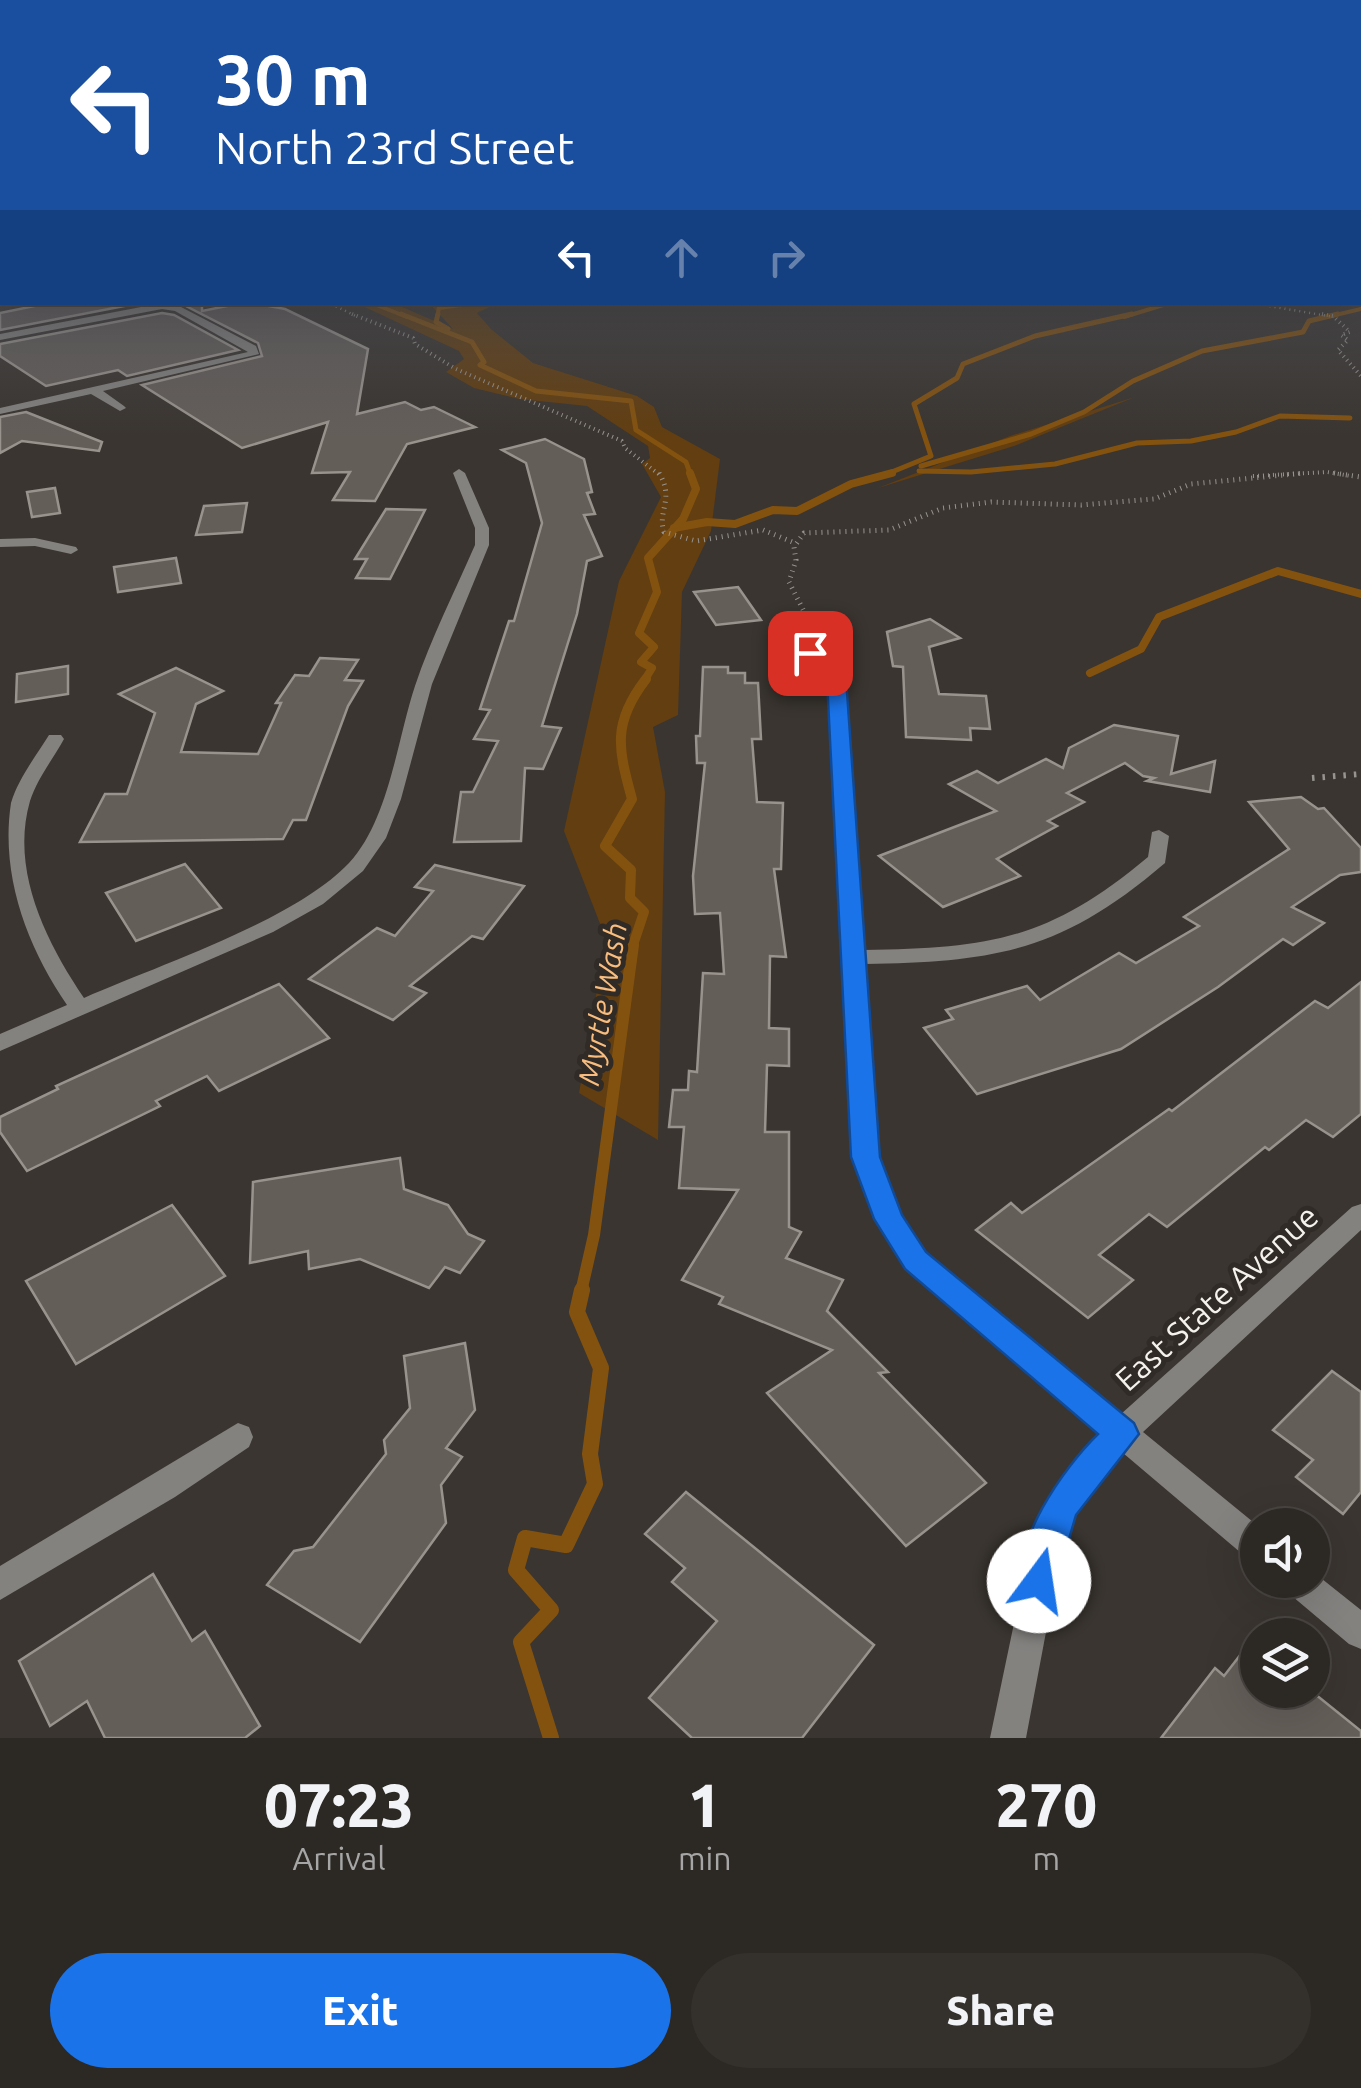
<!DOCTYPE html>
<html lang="en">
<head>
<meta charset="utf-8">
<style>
	:root { --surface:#2c2824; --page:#34302c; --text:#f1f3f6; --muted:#a6a6a6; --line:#484441; --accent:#1a73e8 }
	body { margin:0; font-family:Ubuntu,sans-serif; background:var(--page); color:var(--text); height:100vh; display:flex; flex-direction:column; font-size:38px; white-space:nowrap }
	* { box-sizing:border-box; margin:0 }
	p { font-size:32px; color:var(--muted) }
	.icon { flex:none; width:55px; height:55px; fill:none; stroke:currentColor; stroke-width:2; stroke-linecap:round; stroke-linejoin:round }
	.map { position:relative; height:1738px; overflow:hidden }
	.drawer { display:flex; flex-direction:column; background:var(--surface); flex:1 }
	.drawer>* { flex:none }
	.top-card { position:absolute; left:0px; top:0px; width:1362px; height:305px; box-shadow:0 10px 40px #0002,0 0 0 2px var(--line); background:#1a4fa0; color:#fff; overflow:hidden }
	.buttons { position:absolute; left:1240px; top:1508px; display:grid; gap:20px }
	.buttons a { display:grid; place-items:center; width:90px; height:90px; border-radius:50%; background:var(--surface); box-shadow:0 10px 40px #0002,0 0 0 2px var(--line); font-size:50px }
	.pin { position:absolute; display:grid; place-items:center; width:85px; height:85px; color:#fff; margin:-42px; border-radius:20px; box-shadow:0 5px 15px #0006 }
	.me { position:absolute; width:110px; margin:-55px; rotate:14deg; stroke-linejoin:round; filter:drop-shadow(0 0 8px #0008) }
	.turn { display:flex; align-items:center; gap:35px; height:210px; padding:0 50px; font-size:45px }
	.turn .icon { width:130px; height:130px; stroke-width:2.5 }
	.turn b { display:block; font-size:70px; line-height:85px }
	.lanes { display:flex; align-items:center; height:95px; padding:0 50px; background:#0003; justify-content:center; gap:50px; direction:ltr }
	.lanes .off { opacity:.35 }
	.eta { display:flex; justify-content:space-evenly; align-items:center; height:170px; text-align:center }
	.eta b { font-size:60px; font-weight:800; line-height:70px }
	.button { display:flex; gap:20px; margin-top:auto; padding:20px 50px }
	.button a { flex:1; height:115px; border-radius:60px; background:var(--accent); color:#fff; font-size:40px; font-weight:800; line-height:115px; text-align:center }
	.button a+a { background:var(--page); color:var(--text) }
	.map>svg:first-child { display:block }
	.green { fill:#623e11 }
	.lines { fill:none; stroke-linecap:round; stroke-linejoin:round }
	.stream-far5 { stroke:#84520f; stroke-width:4 }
	.stream-far4 { stroke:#84520f; stroke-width:5 }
	.stream-far3 { stroke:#84520f; stroke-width:8 }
	.stream-far2 { stroke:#84520f; stroke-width:10 }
	.stream-far1 { stroke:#84520f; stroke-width:12 }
	.stream { stroke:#84520f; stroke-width:16 }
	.building { fill:#645e59; stroke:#99938d; stroke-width:2.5 }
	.path-far3 { stroke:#97938f; stroke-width:2.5; stroke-dasharray:1 4; stroke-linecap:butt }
	.path-far2 { stroke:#97938f; stroke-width:4; stroke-dasharray:1 4; stroke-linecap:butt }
	.path-far1 { stroke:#97938f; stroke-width:5; stroke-dasharray:1 5; stroke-linecap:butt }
	.path { stroke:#97938f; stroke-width:6; stroke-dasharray:2.5 8; stroke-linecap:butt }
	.street { fill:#84827f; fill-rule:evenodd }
	.route { fill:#1a73e8; stroke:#114b97; stroke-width:2.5 }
	.labels { text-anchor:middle; stroke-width:10; stroke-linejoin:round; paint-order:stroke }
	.water-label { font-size:30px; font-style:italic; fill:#f8bd7e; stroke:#302b26 }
	.near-street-label { font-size:32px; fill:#f5f2ee; stroke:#302b26 }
</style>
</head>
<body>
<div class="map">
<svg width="1361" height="1738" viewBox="0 0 1361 1738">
	<rect width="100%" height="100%" fill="#3a3530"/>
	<g class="green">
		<polygon points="356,303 393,303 453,329 429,303 498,303 477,313 491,329 533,363 637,396 654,407 662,427 720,459 711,531 682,592 678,715 653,727 665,792 658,1140 579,1093 606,939 564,831 619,581 661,497 642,464 650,458 648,446 587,406 519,399 474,388 446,372 464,359 459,351"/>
		<polygon points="1135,397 1014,446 878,488 1010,436"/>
	</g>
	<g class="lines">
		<g class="stream-far5">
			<polyline points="369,302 407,317"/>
			<polyline points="437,317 439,308 483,302"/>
			<polyline points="1124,317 1173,302"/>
			<polyline points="1327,317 1361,309"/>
		</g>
		<g class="stream-far4">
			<polyline points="401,314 472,342 484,362 480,365 536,391 631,401 636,430 686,462 691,476"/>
			<polyline points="438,314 436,322 448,329"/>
			<polyline points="921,466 1031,434 1084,412 1133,381 1202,351 1303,332 1309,321 1338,314"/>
			<polyline points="919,471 971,472 1055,464 1137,443 1191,441 1236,432 1280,416 1350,418"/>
			<polyline points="882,476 931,456 914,404 957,378 963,364 1035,336 1132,314"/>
		</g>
		<g class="stream-far3">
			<polyline points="674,528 707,522 735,524 773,510 797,511 851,484 892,473"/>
			<polyline points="1090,673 1141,649 1159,617 1278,571 1361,594"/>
			<polyline points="644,681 652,668 641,662 654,647 639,633 657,592 648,558 683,519 696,489 690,473"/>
		</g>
		<path class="stream-far2" d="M632,948l12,-36 -14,-14 1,-28 -26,-24 27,-47c-14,-51 -20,-76 14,-120"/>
		<polyline class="stream-far1" points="581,1292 594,1235 633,945"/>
		<polyline class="stream" points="551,1738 521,1642 551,1610 516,1570 525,1538 566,1545 595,1484 590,1454 601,1368 577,1312 582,1290"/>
	</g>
	<g class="building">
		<polygon points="54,302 145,302 0,330 0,313"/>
		<polygon points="178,302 202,302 202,311 247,302 285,309 368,349 357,414 405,402 421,410 434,407 475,427 407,444 375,501 333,500 350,472 312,473 328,422 242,448 142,385 262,356 258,343"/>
		<polygon points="162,313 174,315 238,350 127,376 118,370 46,386 0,356 0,344"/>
		<polygon points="26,412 102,442 99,451 22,441 0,453 0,417"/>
		<polygon points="545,439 584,459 592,492 587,493 595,514 584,515 602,556 587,561 577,614 542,726 561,728 543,769 525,768 521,841 454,842 461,792 473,792 498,741 474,739 490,710 480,709 509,621 514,621 542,523 526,463 502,450"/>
		<polygon points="55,488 60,513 32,517 27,492"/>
		<polygon points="247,503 242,532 196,535 204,506"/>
		<polygon points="386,509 425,510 390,579 356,578 367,559 355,559"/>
		<polygon points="176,558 181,583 118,592 114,567"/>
		<polygon points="738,587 761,620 716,625 694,592"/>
		<polygon points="930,619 960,638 929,647 939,694 986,696 990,729 970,728 971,740 906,737 903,667 893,666 887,632"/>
		<polygon points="320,658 358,660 345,680 363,681 348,706 306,820 293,820 283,839 80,842 105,794 127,794 155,713 119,694 176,668 223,691 196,704 181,752 258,754 281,703 276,703 295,675 309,676"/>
		<polygon points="68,666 68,694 16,702 17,674"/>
		<polygon points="703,667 728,667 728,673 745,673 745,683 758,683 761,739 752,739 757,802 783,803 781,869 774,869 786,957 770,956 769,1028 789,1029 789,1066 767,1065 765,1132 789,1132 789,1227 801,1232 786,1258 843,1280 827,1311 888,1372 879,1373 986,1483 906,1546 767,1393 832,1350 719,1304 723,1297 682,1280 738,1190 679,1188 684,1127 669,1127 673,1090 688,1090 689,1071 697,1072 703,973 724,974 720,913 695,914 693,876 705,763 697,763 696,736 700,736"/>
		<polygon points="1114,725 1178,736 1171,774 1215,761 1210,792 1147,781 1154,778 1143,776 1125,763 1067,793 1084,802 1048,821 1057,826 997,859 1020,876 943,907 879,856 996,811 949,784 977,771 998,783 1046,759 1063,768 1069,748"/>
		<polygon points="1301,797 1318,809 1324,808 1361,848 1361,872 1340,875 1292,907 1324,923 1293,945 1283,939 1218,987 1121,1049 977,1094 924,1028 953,1019 946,1010 1027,986 1040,1000 1119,953 1136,963 1199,926 1184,917 1289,849 1249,802"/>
		<polygon points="185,864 221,908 136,941 106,893"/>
		<polygon points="435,865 524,886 483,939 472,936 410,986 426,993 393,1020 309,979 377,928 395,936 433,891 415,887"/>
		<polygon points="1361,982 1361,1114 1333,1137 1306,1120 1269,1150 1265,1147 1167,1227 1149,1214 1099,1255 1133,1280 1088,1318 976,1230 1011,1203 1022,1213 1169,1109 1172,1111 1315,1001 1328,1008"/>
		<polygon points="279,984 329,1038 219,1091 207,1076 156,1101 160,1106 27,1171 0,1132 0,1117 58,1089 56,1086"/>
		<polygon points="400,1158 404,1189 448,1205 468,1234 484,1241 460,1273 445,1267 429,1288 360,1259 309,1269 308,1251 250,1263 253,1182"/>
		<polygon points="172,1205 225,1276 76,1364 26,1281"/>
		<polygon points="465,1343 475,1410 446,1448 462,1457 441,1485 446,1523 360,1642 267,1585 294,1551 313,1547 386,1454 384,1440 410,1408 404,1356"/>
		<polygon points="1332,1371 1361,1392 1361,1492 1343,1514 1296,1477 1313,1460 1273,1430"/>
		<polygon points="686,1492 874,1645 802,1738 692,1738 649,1698 717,1621 672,1582 685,1568 645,1534"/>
		<polygon points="153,1574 192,1641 205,1631 260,1726 245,1738 105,1738 87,1701 50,1726 19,1661"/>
		<polygon points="1258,1632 1258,1690 1310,1690 1361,1731 1361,1738 1161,1738 1215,1668 1224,1676"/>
	</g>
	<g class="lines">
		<g class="path-far3">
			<polyline points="327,302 358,317"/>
			<polyline points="1245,302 1334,317"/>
		</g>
		<g class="path-far2">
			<polyline points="352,314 413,338 415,344 456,369 622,441 625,448 661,476"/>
			<polyline points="1322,314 1333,316 1350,332 1341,335 1348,340 1338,350 1361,376"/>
			<polyline points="1253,476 1327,472 1351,476"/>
		</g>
		<g class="path-far1">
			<path d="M659,473c16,26 -2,38 5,59l32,9 67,-11 32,13"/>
			<polyline points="1334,473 1361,477"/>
			<polyline points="796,629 827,630 848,639"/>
			<polyline points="813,637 814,631 789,582 796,560 794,547 804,533 889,530 943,508 991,502 1081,505 1154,499 1191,484 1305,473"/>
		</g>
		<polyline class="path" points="1312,778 1361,774"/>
		<g class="street">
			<polygon points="162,303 181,307 256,346 259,354 103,391 124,406 126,408 120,411 91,394 0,414 0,408 248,352 175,311 162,309 0,340 0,334"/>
			<path d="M459,469l6,4 24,55v17l-57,139 -31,115 -15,39 -23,33 -40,33 -50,28 -273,119v-17l67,-29c-40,-58 -67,-130 -56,-202 7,-24 25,-47 38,-68h12l3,4c-11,20 -27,40 -34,62 -20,69 16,141 54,197 75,-33 210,-77 265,-135 40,-43 48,-123 66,-177 16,-48 40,-95 60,-141v-17l-22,-55z"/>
			<polygon points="35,538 76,547 78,550 71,554 35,546 0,547 0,539"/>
			<path d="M810,648l6,2 29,29 19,271c126,-2 185,-10 284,-93l4,-25 7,-2 10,6 -4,27c-103,88 -168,99 -300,101l14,193 22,59 24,37 196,161 231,-207 9,-3v26l-218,202 115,94v36l-11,-4 -124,-105c-26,27 -46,54 -60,89l-37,196h-36l41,-196 20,-47 28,-39 22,-22 -196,-165 -29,-50 -23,-62 -24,-477 -27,-27z"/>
			<polygon points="238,1423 249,1427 253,1437 249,1447 175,1497 0,1600 0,1566"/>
			<polygon points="1312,1571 1361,1610 1361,1649 1349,1644 1286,1591 1281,1580 1312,1580"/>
		</g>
	</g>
	<linearGradient id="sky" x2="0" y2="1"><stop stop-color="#201d1a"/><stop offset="0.44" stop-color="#4f5159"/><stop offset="1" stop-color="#4f5159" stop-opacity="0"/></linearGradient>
	<rect width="1361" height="436" fill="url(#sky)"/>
	<path class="route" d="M810,648l36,30 34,479 22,58 24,37 208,171 5,11 -63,81 -23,79 -14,6 -13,-6c-20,-47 39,-128 72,-160l-193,-165 -31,-50 -23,-62 -24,-477 -26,-27z"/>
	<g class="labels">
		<g class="water-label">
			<text transform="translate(603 1004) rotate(-80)" y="10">Myrtle Wash</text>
		</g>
		<g class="near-street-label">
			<text transform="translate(1217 1298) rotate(-42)" y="11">East State Avenue</text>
		</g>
	</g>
</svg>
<div class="buttons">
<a><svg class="icon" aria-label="sound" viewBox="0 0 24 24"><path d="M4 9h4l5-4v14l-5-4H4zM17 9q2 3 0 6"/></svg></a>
<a><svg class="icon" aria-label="layers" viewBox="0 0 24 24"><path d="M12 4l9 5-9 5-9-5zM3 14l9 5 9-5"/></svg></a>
</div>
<div class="pin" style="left:810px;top:653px;background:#d93025"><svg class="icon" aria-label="arrive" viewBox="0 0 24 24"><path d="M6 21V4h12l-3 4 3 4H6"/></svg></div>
<svg class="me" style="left:1039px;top:1581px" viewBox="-20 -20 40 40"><circle r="19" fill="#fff"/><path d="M0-13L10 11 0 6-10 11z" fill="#1a73e8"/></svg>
<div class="top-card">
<div class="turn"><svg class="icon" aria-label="left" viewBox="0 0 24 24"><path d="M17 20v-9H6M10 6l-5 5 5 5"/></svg><div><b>30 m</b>North 23rd Street</div></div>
<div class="lanes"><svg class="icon" aria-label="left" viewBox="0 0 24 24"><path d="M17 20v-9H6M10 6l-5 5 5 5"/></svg><svg class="icon off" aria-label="ahead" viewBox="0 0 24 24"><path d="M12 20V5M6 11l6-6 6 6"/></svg><svg class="icon off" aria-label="right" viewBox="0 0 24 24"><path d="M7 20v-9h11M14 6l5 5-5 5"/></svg></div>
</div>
</div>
<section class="drawer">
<div class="eta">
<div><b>07:23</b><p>Arrival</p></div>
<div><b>1</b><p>min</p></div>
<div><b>270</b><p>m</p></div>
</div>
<div class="button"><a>Exit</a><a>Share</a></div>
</section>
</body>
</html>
